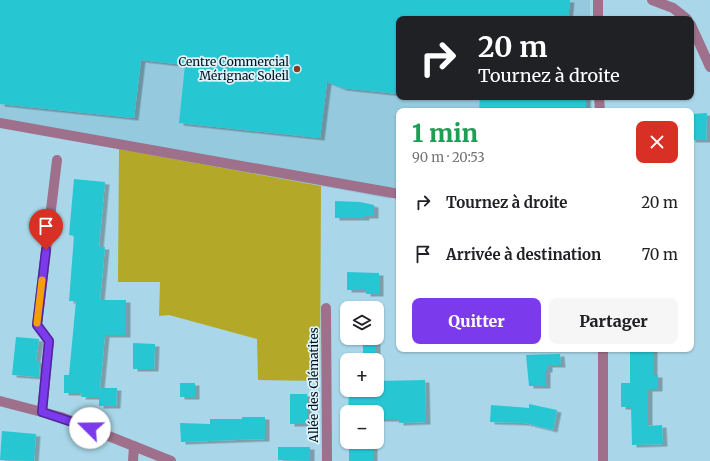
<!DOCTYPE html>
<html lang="fr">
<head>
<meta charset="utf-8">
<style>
	:root { --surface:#fff; --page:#f6f6f6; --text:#202124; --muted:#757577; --accent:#7c3aed }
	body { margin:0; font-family:Merriweather,serif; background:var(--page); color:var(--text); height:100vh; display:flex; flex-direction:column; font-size:15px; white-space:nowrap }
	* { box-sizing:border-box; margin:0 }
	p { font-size:13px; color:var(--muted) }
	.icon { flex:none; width:22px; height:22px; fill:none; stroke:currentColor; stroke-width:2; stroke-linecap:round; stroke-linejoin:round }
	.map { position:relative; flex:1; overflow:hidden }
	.details { position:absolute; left:396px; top:108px; width:298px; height:244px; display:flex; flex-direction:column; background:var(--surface); border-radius:8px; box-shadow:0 1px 3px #0004 }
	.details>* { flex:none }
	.top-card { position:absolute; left:396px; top:16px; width:298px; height:84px; border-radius:8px; box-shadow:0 1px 3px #0004; background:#202124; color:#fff; overflow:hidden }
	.fabs { position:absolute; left:340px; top:301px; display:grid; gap:8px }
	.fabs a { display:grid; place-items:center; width:44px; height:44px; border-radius:8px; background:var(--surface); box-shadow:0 1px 3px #0004; font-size:20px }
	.pin { position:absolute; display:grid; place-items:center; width:34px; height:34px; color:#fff; margin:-41px -17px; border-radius:50% 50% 50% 0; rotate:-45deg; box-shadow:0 0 4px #0007 }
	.pin .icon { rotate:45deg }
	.me { position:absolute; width:44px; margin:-22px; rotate:292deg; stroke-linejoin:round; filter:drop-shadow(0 0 3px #0008) }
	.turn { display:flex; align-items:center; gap:14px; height:84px; padding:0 16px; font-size:18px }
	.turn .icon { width:52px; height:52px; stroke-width:2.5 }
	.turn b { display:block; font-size:28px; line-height:34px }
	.round { display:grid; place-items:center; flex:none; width:42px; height:42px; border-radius:8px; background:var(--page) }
	.headline { display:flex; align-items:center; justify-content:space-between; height:68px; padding:0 16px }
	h1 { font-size:24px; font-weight:800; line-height:30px; color:#1e9e55 }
	.cta { display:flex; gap:8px; margin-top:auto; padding:8px 16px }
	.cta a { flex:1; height:46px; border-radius:8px; background:var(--accent); color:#fff; font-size:16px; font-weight:800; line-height:46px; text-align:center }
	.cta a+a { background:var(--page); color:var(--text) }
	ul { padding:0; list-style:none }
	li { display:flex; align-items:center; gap:12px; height:52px; padding:0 16px }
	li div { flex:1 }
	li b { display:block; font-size:15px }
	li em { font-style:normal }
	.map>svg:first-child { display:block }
	.built { fill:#94c9de }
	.green { fill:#b4a829 }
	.building { fill:#28c6d3; filter:url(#shadow) }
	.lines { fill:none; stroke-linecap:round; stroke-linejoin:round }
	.minor { stroke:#9f708b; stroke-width:10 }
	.route-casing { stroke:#51269a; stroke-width:10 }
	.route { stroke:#7c3aed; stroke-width:7 }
	.slow { stroke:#f59e0b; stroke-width:7 }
	.poi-dot { fill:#863f1d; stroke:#ddf3fd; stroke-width:1.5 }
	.labels { text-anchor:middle; stroke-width:3.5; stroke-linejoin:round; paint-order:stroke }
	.poi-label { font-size:12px; fill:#021117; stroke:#ddf3fd; text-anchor:end }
	.street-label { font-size:12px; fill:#021117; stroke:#ddf3fd }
</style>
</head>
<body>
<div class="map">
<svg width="710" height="461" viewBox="0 0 710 461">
	<defs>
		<filter id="shadow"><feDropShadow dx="4.5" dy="2.5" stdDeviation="0" flood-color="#0004"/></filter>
	</defs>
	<rect width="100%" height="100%" fill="#a9d7e9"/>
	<polygon class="built" points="0,0 590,0 590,19 399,19 399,97 592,97 592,111 399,111 399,189 393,188 391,199 0,127"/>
	<polygon class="green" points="119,149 321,186 320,381 258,380 257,339 169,315 159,316 160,282 118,282"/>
	<g class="building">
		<polygon points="0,0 570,0 568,19 399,19 399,94 342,88 327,82 320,138 179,123 185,65 141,60 134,118 0,104"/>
		<polygon points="480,97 586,97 586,111 479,111"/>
		<polygon points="707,113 706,140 691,140 692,114"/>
		<polygon points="74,179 105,182 99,247 105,247 100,300 126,300 126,335 105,335 100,388 117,388 116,406 99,406 99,397 81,397 82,393 64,393 64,375 69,375 76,301 69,301 74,236 69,235"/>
		<polygon points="335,201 360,202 374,205 374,216 365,216 365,218 335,218"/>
		<polygon points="347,272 379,273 379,294 366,294 366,290 347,290"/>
		<polygon points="16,337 39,339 36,361 40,361 39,377 12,375"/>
		<rect x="363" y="338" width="13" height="22"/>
		<polygon points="133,343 155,344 154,369 133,369"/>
		<polygon points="630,349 653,349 653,375 658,375 658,389 648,389 648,426 662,425 663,444 632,445 631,407 621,407 621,383 630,383"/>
		<polygon points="560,354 561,365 548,365 548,370 546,370 546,386 529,386 526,355"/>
		<polygon points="425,380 426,422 399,423 399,419 377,419 377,412 348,412 349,392 377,392 377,381"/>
		<rect x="180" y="383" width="15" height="14"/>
		<rect x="290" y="394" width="17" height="30"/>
		<polygon points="529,404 557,410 553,430 525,423 490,422 491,405 529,408"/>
		<polygon points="242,417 265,417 265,439 181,442 180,423 210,424 210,419 242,419"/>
		<polygon points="2,431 36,434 34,461 0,460"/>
		<rect x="349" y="442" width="24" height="19"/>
		<polygon points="278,447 310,447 310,461 278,460"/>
	</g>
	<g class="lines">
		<g class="minor">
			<polyline points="598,0 598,19"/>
			<polyline points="652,0 673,8 687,19"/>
			<polyline points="691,25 710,67"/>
			<polyline points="599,97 600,111"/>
			<polyline points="0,123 399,194"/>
			<polyline points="326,308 327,461"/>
			<polyline points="0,401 61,417 171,461"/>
			<polyline points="42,412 49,341 37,325 57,160"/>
			<polyline points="133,461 134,446"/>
			<polyline points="603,461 603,349"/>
		</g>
	</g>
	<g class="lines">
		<g class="route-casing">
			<polyline id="route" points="46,250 37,325 49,341 42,412 90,428"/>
		</g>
		<use href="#route" class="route"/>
		<polyline class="slow" points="37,323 42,280"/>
	</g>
	<circle class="poi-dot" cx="297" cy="69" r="4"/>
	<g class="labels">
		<g class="poi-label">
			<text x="289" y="66">Centre Commercial<tspan x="289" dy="14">Mérignac Soleil</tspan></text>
		</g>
		<g class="street-label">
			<text transform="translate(314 385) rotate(-90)" y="4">Allée des Clématites</text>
		</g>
	</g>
</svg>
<div class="fabs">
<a><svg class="icon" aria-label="layers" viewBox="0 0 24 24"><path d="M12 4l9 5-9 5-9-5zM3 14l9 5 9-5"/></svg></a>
<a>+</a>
<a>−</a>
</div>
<div class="pin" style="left:46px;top:250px;background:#d93025"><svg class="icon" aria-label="arrive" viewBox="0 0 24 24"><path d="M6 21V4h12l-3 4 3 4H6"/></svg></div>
<svg class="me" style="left:90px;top:428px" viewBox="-20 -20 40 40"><circle r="19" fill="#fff"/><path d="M0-13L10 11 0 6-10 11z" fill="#7c3aed"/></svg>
<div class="top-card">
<div class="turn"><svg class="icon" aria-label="right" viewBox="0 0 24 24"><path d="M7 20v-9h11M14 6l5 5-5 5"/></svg><div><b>20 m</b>Tournez à droite</div></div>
</div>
<section class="details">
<div class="headline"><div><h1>1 min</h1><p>90 m · 20:53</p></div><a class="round" style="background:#d93025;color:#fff"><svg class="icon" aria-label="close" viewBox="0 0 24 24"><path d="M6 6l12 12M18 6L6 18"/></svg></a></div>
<ul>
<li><svg class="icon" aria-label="right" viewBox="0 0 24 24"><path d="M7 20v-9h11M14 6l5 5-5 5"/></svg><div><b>Tournez à droite</b></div><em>20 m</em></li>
<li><svg class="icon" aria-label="arrive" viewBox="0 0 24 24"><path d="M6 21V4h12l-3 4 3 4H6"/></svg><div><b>Arrivée à destination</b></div><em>70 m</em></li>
</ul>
<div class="cta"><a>Quitter</a><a>Partager</a></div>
</section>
</div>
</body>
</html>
